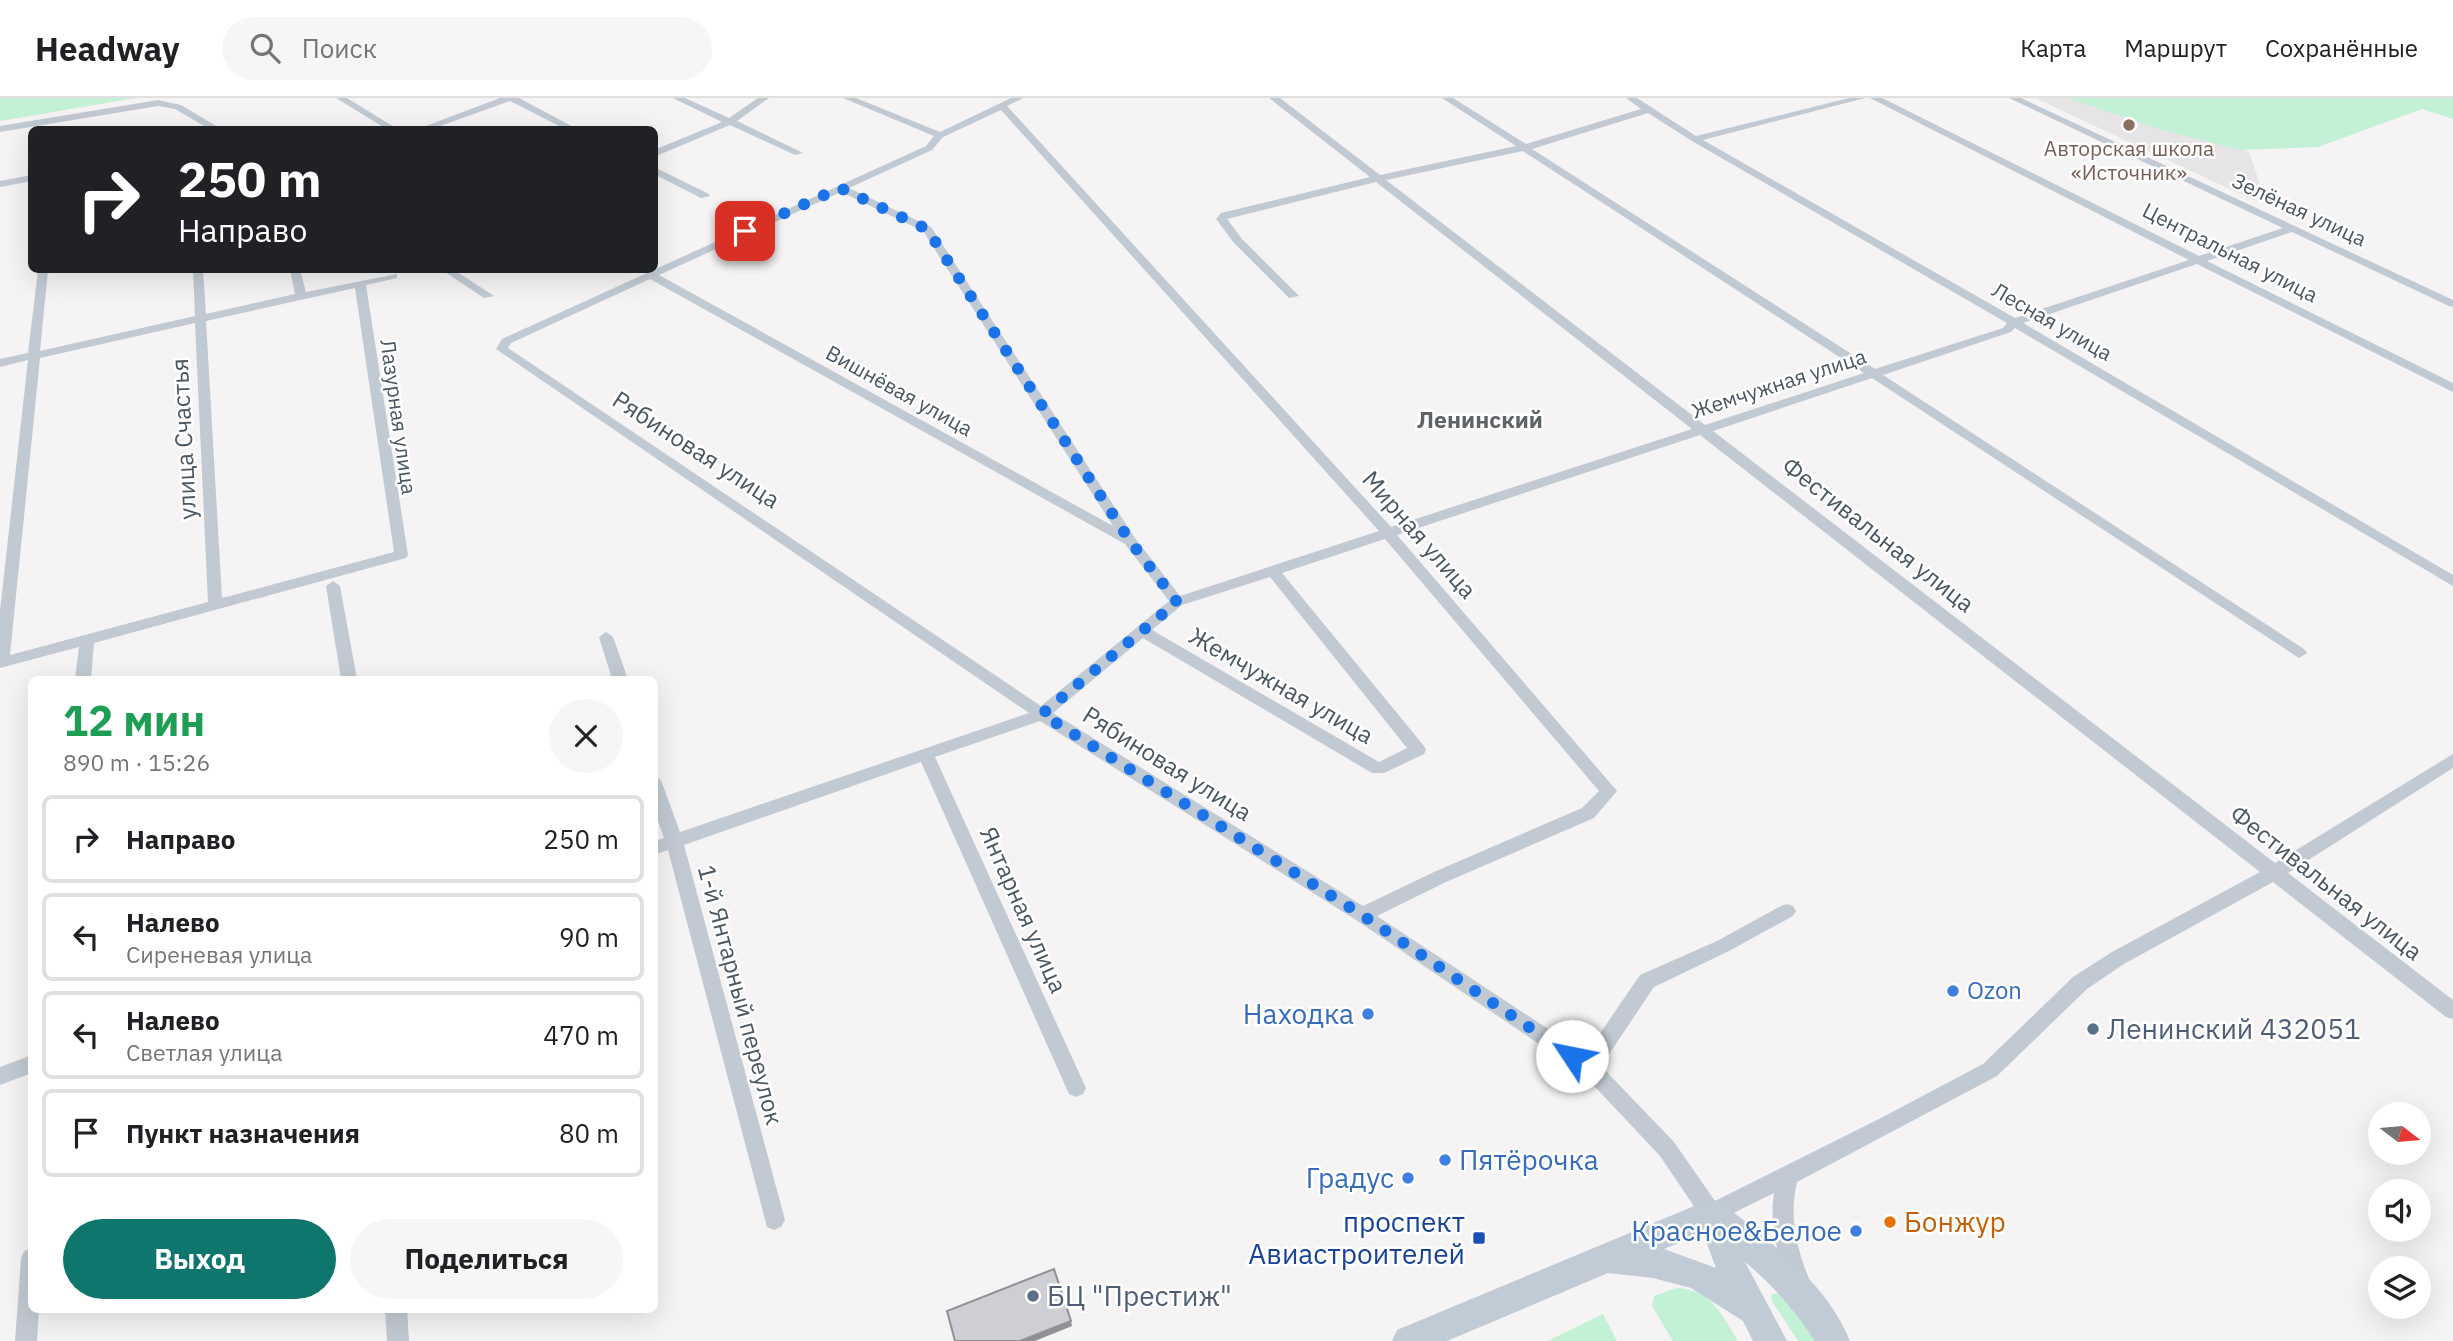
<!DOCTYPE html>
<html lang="ru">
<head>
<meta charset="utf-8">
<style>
	:root { --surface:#fff; --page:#f6f6f6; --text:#202124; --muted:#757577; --line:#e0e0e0; --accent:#0f766e }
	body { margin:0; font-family:"IBM Plex Sans",sans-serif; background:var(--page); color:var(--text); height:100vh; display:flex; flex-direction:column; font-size:26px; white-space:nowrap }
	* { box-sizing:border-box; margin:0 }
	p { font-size:23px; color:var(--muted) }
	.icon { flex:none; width:38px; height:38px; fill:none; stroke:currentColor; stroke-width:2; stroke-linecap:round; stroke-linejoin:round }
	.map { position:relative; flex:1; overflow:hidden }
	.drawer { position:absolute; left:28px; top:578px; width:630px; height:637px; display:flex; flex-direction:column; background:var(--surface); border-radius:10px; box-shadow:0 7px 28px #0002 }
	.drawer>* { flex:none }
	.hud { position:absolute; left:28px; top:28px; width:630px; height:147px; border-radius:10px; box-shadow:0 7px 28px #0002; background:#202124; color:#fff; overflow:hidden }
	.needle { width:46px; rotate:106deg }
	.controls { position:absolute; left:2368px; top:1004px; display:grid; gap:14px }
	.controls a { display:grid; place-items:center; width:63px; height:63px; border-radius:50%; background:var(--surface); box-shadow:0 7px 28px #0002; font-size:35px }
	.pin { position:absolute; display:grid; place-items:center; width:60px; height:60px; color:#fff; margin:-30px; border-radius:14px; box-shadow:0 4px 10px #0006 }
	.me { position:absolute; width:77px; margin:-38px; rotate:304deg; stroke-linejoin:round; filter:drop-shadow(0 0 5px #0008) }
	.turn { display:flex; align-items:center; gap:24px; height:147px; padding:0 35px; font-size:32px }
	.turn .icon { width:91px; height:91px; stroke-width:2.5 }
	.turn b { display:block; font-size:49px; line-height:60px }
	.round { display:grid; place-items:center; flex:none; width:74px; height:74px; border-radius:37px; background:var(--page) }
	.headline { display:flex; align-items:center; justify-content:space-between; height:119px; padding:0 35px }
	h1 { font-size:42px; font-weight:700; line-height:52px; color:#1e9e55 }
	.primary-button { display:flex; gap:14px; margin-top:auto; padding:14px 35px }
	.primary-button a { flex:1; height:80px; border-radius:42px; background:var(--accent); color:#fff; font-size:28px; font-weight:700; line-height:80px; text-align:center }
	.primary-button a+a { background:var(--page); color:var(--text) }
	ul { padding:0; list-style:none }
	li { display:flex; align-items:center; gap:21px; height:88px; margin:0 14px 10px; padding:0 21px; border:4px solid var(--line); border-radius:10px }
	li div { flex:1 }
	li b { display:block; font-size:26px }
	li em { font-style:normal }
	header { display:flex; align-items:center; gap:42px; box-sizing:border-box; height:98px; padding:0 35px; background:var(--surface); border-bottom:2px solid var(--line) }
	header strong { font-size:33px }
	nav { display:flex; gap:38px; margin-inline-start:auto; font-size:24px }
	.search { width:490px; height:63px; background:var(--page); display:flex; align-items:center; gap:18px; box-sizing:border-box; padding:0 24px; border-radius:38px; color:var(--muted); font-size:26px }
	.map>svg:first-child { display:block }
	.education { fill:#e6e4e5 }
	.green { fill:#c3f1d5 }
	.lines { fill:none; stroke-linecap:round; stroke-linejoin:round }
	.minor { fill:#c1cad2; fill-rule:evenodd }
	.secondary { fill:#c1cbd6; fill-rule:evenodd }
	.shaded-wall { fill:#909195 }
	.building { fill:#cdcfd5; stroke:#909195; stroke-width:2 }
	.route { stroke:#1a73e8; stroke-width:12; stroke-dasharray:0 21.6 }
	.education-dot { fill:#8d6e63; stroke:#fff; stroke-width:2.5 }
	.shop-dot { fill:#3f7fe0; stroke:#fff; stroke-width:2.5 }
	.service-dot { fill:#5c6f8a; stroke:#fff; stroke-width:2.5 }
	.food-dot { fill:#e8710a; stroke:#fff; stroke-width:2.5 }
	.transit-dot { fill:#1a4fb4; stroke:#fff; stroke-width:2.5 }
	.labels { text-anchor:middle; stroke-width:5; stroke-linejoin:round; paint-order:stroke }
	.far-education-label { font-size:21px; fill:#785e54; stroke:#fff }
	.far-street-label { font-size:21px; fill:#4a5661; stroke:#fff }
	.far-quarter-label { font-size:23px; font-weight:bold; fill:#5f6368; stroke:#fff }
	.street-label { font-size:24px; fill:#4a5661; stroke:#fff }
	.shop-label { font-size:24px; fill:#366cbe; stroke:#fff; text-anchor:start }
	.near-shop-label { font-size:28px; fill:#366cbe; stroke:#fff; text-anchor:end }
	.near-service-label { font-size:28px; fill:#4e5e75; stroke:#fff; text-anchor:start }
	.near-transit-label { font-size:28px; fill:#164399; stroke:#fff; text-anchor:end }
	.near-food-label { font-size:28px; fill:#c56008; stroke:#fff; text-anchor:start }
</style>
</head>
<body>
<header>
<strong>Headway</strong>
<div class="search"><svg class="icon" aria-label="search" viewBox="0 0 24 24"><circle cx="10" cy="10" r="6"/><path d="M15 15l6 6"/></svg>Поиск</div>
<nav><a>Карта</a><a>Маршрут</a><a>Сохранённые</a></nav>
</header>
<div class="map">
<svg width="2453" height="1243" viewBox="0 0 2453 1243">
	<rect width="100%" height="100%" fill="#f5f3f3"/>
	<polygon class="education" points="2035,0 2081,0 2249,54 2266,104 2253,102"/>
	<g class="green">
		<polygon points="0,0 136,0 0,23"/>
		<polygon points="2068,0 2453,0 2453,21 2422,11 2318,49 2240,52 2162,32"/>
		<path d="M1676,1190c35,1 46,27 62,53h-65l-21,-35 2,-10z"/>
		<polygon points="1777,1195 1787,1201 1818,1243 1798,1243 1772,1203 1771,1197"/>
		<polygon points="1603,1216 1617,1243 1548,1243"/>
	</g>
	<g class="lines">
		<g class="minor">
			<polygon points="336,0 347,0 399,32 388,32"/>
			<polygon points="500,0 519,0 579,32 567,32 510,3 429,32 415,32"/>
			<polygon points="673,0 685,0 729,20 758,0 769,0 737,23 803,55 795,57 730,27 654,59 654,52 722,24"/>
			<path d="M843,0h13l84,34 71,-34h12l-16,8 384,421 301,-98 -316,-247 -149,37 15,20 57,57 -10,2 -55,-55 -18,-24 5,-6 149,-36 -101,-79h11l100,77 136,-29 -74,-48h11l73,46 115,-35 -15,-11h11l59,38 153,-38h16l-162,42 312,178 174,-58 -319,-162h12l317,158 84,-28 -274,-130h12l432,202v7l-4,-1 -157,-74 -85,29 246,122v9l-256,-128 -174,59 430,252v11l-438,-258 -4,4 -128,43 421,274 3,4 -8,5 -427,-280 -159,53 562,432 178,-109v14l-165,105 165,127v19l-7,-2 -173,-135 -149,82 -37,25 -90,87 -200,106c-8,34 -1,64 12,97l-3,8 -8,3 -8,-3c-12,-31 -21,-60 -16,-94l-63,31 -7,-3 -44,-65 -78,-83 -226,-153 -316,-199 -105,36 151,331 -3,6 -7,3 -7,-3 -148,-332 -237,83 101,375 -4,7 -7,3 -7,-3 -99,-377 -14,5v-14l10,-3 -10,-29v-32l6,2 2,4 18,49 349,-119 -533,-364 6,-10 424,-193 8,-10zM1001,12l378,421 -199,65 -45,-58 -204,-311 -82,-39 83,-38 11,-13zM1648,15l44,28 315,182 -4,5 -128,41 -343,-220zM1523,53l341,222 -159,52 -319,-245zM841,94l82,39 190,295 -454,-251zM650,181l475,265 44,57 -128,105 -533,-358 3,-5zM1700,337l560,437 -148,80 -39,25 -90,87 -104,55 -164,82 -41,-59 -73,-76 53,-79 75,-36 64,-35 3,-5 -3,-5 -6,-2 -6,2 -64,35 -77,34 -54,79 -209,-138 69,-34 148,-64 23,-27 -220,-256zM1385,441l214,252 -17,17 -148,64 -71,34 -310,-193 90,-75 229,135h12l40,-19 2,-4 -2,-4 -142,-173zM1270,479l137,171 -28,14 -227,-132 30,-25z"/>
			<polygon points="158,2 181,7 223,32 211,32 175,11 158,8 0,34 0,28"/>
			<polygon points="654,69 709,96 710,98 701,100 654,76"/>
			<polygon points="32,77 32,83 0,89 0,83"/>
			<path d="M38,172h10l-8,81 155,-35 -2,-46h10l3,44 89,-20 -5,-24h10l6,22 91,-18v4l-31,7 42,270 -2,3 -312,85 -3,36h-16l4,-32 -79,21v-57l28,-251 -28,7v-8l28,-6zM355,190l39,264 -172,46 -16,-277zM195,225l13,279 -198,53 30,-297z"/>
			<polygon points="442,172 454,172 494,198 484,200"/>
			<polygon points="333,483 340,488 357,581 341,581 326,488"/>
			<polygon points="606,534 613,539 628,581 612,581 599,539"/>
			<polygon points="32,957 32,975 0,987 0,969"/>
			<polygon points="32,1150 32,1211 39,1211 37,1243 15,1243 21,1161 24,1153"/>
			<polygon points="385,1211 407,1211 409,1243 387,1243"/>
		</g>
		<path class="secondary" d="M1711,1101l11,4c48,39 104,79 128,138h-35c-20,-30 -42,-56 -70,-79l42,79h-34l-10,-20 -52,-33 -38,-10 -45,-5 -161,68h-55l5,-11zM1703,1135l13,35 -52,-19z"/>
	</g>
	<polygon class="shaded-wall" points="1071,1223 1072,1228 1035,1243 1020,1243"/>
	<polygon class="building" points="1054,1171 1071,1223 1020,1243 955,1243 947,1213"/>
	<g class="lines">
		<polyline class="route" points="745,133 840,90 927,131 1130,443 1177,504 1042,616 1362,817 1572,958"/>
	</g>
	<circle class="education-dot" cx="2129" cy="27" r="7"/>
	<g class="shop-dot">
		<circle cx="1953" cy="893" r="7"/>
		<circle cx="1368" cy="916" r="7"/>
		<circle cx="1445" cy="1062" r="7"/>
		<circle cx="1408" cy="1080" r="7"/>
		<circle cx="1856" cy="1133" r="7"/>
	</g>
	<g class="service-dot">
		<circle cx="2093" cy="931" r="7"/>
		<circle cx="1033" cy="1198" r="7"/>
	</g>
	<circle class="food-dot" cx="1890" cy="1124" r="7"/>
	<rect class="transit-dot" x="1472" y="1133" width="14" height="14" rx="3.5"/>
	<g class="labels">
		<g class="far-education-label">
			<text x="2129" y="58">Авторская школа<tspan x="2129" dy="24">«Источник»</tspan></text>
		</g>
		<g class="far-street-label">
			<text transform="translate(2299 112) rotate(25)" y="7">Зелёная улица</text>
			<text transform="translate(2230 155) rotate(27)" y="7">Центральная улица</text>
			<text transform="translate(2052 224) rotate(30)" y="7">Лесная улица</text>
			<text transform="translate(1779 286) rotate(-18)" y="7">Жемчужная улица</text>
			<text transform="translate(899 293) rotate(29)" y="7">Вишнёвая улица</text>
			<text transform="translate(398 319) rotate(82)" y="7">Лазурная улица</text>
		</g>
		<g class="far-quarter-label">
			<text x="1480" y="330">Ленинский</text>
		</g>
		<g class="street-label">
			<text transform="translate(184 341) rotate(-93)" y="8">улица Счастья</text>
			<text transform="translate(696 352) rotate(33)" y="8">Рябиновая улица</text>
			<text transform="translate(1419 437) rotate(49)" y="8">Мирная улица</text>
			<text transform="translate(1878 437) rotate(38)" y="8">Фестивальная улица</text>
			<text transform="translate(1281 588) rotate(30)" y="8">Жемчужная улица</text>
			<text transform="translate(1167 666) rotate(32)" y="8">Рябиновая улица</text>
			<text transform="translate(2326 785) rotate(38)" y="8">Фестивальная улица</text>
			<text transform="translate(1023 812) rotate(66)" y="8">Янтарная улица</text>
			<text transform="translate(740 897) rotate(75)" y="8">1-й Янтарный переулок</text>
		</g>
		<g class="shop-label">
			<text x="1967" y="901">Ozon</text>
		</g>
		<g class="near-shop-label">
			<text x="1354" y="926">Находка</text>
			<text x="1459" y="1072" text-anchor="start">Пятёрочка</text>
			<text x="1394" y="1090">Градус</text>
			<text x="1842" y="1143">Красное&amp;Белое</text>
		</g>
		<g class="near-service-label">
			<text x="2107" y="941">Ленинский 432051</text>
			<text x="1047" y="1208">БЦ "Престиж"</text>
		</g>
		<g class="near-transit-label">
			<text x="1465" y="1134">проспект<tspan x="1465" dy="32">Авиастроителей</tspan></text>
		</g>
		<g class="near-food-label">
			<text x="1904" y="1134">Бонжур</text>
		</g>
	</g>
</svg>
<div class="controls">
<a><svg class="needle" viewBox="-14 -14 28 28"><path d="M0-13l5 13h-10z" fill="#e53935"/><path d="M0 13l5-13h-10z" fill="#757577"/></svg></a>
<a><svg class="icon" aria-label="sound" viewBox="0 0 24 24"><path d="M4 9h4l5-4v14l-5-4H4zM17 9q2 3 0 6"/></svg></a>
<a><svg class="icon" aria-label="layers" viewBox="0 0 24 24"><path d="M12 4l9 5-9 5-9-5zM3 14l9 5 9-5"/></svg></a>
</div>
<div class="pin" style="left:745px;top:133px;background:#d93025"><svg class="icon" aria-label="arrive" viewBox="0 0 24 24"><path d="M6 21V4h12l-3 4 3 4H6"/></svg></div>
<svg class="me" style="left:1572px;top:958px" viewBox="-20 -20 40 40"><circle r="19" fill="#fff"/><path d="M0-13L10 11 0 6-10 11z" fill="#1a73e8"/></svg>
<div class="hud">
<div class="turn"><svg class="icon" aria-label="right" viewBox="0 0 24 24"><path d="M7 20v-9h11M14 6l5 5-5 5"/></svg><div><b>250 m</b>Направо</div></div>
</div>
<section class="drawer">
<div class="headline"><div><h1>12 мин</h1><p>890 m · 15:26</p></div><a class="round"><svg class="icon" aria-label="close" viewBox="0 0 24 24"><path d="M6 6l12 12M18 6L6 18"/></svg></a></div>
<ul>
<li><svg class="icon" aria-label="right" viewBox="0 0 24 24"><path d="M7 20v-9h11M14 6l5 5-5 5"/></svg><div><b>Направо</b></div><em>250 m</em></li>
<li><svg class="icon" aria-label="left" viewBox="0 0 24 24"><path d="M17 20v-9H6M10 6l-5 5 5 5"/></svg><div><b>Налево</b><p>Сиреневая улица</p></div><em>90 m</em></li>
<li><svg class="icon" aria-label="left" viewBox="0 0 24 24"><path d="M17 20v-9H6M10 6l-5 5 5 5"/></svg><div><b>Налево</b><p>Светлая улица</p></div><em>470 m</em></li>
<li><svg class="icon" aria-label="arrive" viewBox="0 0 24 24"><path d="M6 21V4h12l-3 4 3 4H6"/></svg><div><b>Пункт назначения</b></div><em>80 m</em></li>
</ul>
<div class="primary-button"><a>Выход</a><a>Поделиться</a></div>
</section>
</div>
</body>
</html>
